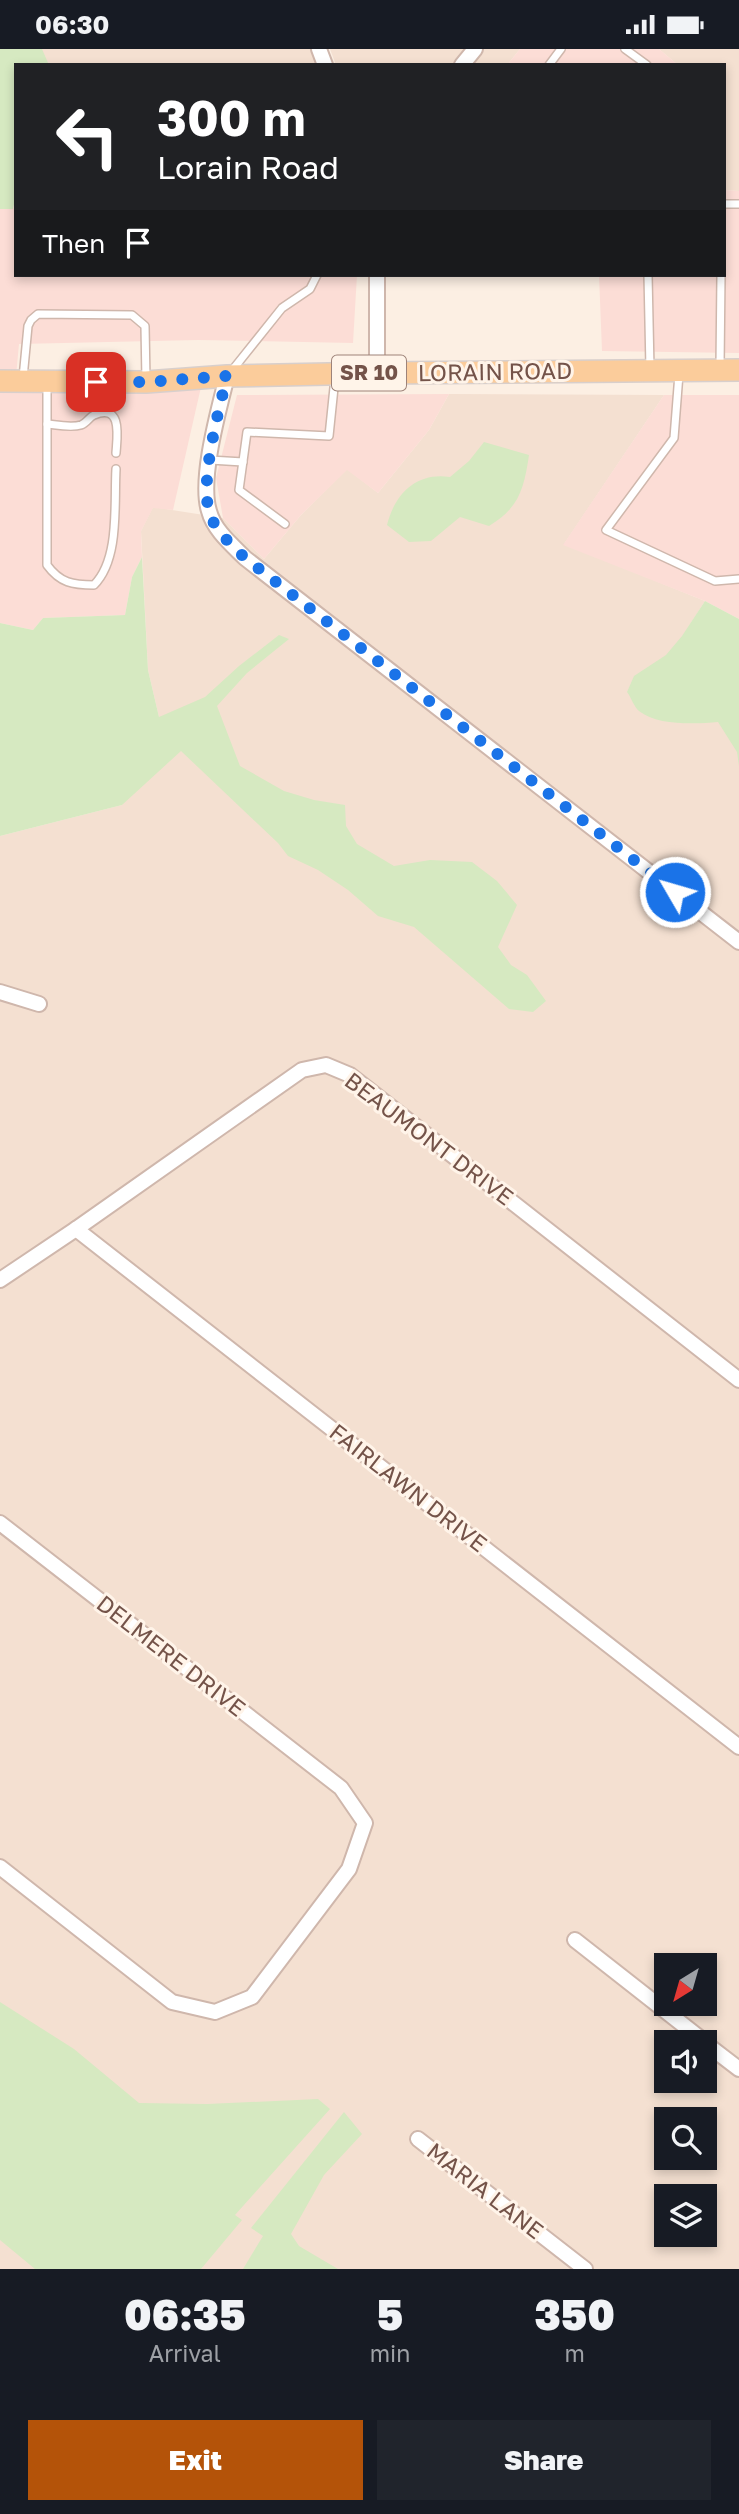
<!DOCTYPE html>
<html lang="en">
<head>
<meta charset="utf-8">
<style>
	:root { --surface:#171b24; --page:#20242c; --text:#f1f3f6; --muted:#9ea1a6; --accent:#b45309 }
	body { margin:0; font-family:"Golos Text",sans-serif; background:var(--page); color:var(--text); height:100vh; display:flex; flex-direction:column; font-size:26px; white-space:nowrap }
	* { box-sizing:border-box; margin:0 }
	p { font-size:23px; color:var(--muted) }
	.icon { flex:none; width:38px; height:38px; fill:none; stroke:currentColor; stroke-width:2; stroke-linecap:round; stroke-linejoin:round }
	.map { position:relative; height:2220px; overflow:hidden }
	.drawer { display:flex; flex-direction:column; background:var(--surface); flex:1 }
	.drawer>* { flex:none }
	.guide { position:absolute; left:14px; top:14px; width:712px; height:214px; border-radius:0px; box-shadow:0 4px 10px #0003; background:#202124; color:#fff; overflow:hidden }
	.needle { width:46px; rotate:217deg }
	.controls { position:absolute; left:654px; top:1904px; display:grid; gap:14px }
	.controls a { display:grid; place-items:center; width:63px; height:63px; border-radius:0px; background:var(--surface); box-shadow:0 4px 10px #0003; font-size:35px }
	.pin { position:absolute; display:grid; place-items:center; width:60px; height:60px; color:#fff; margin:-30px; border-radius:14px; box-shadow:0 4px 10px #0006 }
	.me { position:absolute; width:77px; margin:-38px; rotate:308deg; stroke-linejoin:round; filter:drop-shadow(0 0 5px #0008) }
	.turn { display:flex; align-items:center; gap:24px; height:147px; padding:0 28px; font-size:32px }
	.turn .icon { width:91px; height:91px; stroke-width:2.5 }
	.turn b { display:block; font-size:49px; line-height:60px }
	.then { display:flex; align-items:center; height:66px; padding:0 28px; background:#0003; gap:14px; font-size:26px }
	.eta { display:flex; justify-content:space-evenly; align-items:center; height:119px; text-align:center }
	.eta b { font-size:42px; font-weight:800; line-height:49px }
	.primary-button { display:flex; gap:14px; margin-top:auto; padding:14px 28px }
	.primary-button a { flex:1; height:80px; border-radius:0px; background:var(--accent); color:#fff; font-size:28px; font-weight:800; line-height:80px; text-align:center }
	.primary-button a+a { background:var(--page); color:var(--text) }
	.status { display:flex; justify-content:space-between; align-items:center; height:49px; padding:0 35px; background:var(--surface); direction:ltr }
	.status svg { height:19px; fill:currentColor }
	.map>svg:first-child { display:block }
	.residential { fill:#f4e0d1; fill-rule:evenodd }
	.commercial { fill:#fcddd6 }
	.green { fill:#d6e9c1 }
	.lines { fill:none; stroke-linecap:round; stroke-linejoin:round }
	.service-casing { stroke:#cfb7ac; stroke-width:10 }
	.minor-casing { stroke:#cfb7ac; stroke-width:18 }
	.primary-casing { stroke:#d8cfcc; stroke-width:24 }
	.service { stroke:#fff; stroke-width:7 }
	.minor { stroke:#fff; stroke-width:14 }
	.primary { stroke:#fbcc9b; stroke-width:21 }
	.route { stroke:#1a73e8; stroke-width:12; stroke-dasharray:0 21.6 }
	.labels { text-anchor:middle; stroke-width:6; stroke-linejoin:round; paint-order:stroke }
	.shield { fill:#fff4e9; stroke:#9e8379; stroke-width:2 }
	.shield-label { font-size:21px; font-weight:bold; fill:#745349 }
	.street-label { font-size:23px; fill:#745349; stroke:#fff4e9 }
</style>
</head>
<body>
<div class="status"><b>06:30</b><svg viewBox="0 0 49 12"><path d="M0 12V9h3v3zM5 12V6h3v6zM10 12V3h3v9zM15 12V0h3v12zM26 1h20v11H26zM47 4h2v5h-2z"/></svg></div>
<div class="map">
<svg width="739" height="2220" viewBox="0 0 739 2220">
	<rect width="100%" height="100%" fill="#fcefe3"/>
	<g class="residential">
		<polygon points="0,0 310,0 317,16 16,16 16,147 0,160"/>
		<polygon points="330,0 520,0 507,16 336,16"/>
		<polygon points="659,0 739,0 739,142 725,141 724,16 678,16"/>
		<path d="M449,345l215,1 -100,149 141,57 -23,36 57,42v1590h-739v-1433l122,-31 37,-88 -11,-47 -7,-139 12,-24 70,11 41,41 37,-44 46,-46 31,24 51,-63zM667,1916h38v39h-38zM667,1993h38v39h-38zM667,2070h38v39h-38zM667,2147h38v39h-38z"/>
	</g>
	<g class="commercial">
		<polygon points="520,0 659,0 678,16 507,16"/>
		<polygon points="725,141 739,142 739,304 602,302 599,226 724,226"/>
		<polygon points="16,147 16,226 357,226 353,294 198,291 19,295 16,327 0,327 0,160 13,160"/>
		<polygon points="201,338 173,461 153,459 141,482 142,508 132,528 125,566 43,569 33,581 0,574 0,339"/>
		<polygon points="449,345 429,381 378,444 347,421 301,466 264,510 223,469 216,429 237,346"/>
		<polygon points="664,346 739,346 739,570 705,552 563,496"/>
	</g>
	<g class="green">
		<polygon points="0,0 42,0 49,16 16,16 16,147 13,160 0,160"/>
		<path d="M484,393l45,13c-5,34 -10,53 -40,71l-29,-9 -29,24 -22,1 -22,-17c8,-32 30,-53 63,-48l19,-16z"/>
		<polygon points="142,508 148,621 159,668 205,648 239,617 279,586 289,590 247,624 217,657 240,717 284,742 314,751 345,756 346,777 357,795 394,817 430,811 472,813 497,832 517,856 498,898 511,916 527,926 546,952 533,963 509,960 414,878 378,867 348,841 318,821 288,807 278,794 181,702 122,756 0,787 0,574 33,581 43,569 125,566 132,528"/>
		<path d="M705,552l34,18v147l-2,-14 -19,-30c-21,2 -61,4 -79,-11 -5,-4 -8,-14 -12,-19l7,-16 32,-21 16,-19z"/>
		<polygon points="0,1953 74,2000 139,2054 207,2055 318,2050 330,2060 235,2166 242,2171 201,2220 35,2220 0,2191"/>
		<polygon points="344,2063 362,2085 324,2126 291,2185 299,2197 338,2220 243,2220 263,2187 251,2179"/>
	</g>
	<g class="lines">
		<g class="service-casing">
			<g id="service">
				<polyline points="625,0 647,16"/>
				<polyline points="549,16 561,0"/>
				<polyline points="724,155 739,155"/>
				<polyline points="648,226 650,320"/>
				<polyline points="720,317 721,226"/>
				<polyline points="230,324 282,259 310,240 317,226"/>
				<polyline points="679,325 674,389 606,481 715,532 739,530"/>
				<polyline points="23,329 28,277 31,271 38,265 132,266 145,277 146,331"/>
				<path d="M47,333v183c13,18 26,20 47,20 26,-26 20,-81 22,-116"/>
				<path d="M47,375c10,1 24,4 34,1 6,-2 8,-8 13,-10 29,-12 23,22 22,38"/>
				<polyline points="210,411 243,413"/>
				<polyline points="285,475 239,441 247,383 329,387 335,329"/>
			</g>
		</g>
		<g class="minor-casing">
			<g id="minor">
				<polyline points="319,0 325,16"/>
				<polyline points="462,16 475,0"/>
				<polyline points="377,226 377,324"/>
				<path d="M227,327c-8,33 -28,103 -18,135 5,19 22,33 36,47l494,384"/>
				<polyline points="0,943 39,955"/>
				<polyline points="76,1180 739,1698"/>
				<polyline points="0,1231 76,1180 302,1021 326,1016 350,1026 739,1331"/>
				<polyline points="0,1474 341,1739 365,1774 349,1820 252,1948 215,1963 172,1953 0,1818"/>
				<polyline points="575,1891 705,1993"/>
				<polyline points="705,1994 739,2020"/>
				<polyline points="418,2090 585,2220"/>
			</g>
		</g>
		<g class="primary-casing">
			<polyline id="primary" points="0,332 146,333 227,327 377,324 739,321"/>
		</g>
		<use href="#service" class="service"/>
		<use href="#minor" class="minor"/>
		<use href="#primary" class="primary"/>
	</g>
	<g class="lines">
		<path class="route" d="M96,333h50l81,-6c-8,34 -27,103 -18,135 5,19 22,33 36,47l430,334"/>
	</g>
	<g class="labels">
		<rect class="shield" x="332" y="306.5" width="74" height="35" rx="5"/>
		<g class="shield-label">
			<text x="369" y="331">SR 10</text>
		</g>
		<g class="street-label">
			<text transform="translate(495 323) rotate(-1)" y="8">LORAIN ROAD</text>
			<text transform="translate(429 1090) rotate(37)" y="8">BEAUMONT DRIVE</text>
			<text transform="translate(408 1439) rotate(38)" y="8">FAIRLAWN DRIVE</text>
			<text transform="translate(171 1607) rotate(38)" y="8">DELMERE DRIVE</text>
			<text transform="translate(485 2142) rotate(38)" y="8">MARIA LANE</text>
		</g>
	</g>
</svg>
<div class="controls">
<a><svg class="needle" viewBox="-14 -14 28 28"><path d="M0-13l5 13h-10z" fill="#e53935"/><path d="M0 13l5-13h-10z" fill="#9ea1a6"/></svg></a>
<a><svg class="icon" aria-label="sound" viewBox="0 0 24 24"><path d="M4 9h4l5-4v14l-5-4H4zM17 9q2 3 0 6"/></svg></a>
<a><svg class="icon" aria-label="search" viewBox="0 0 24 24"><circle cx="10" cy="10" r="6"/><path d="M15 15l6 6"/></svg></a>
<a><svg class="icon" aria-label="layers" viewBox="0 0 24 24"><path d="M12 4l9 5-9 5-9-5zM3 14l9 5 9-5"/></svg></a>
</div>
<div class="pin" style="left:96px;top:333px;background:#d93025"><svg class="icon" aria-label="arrive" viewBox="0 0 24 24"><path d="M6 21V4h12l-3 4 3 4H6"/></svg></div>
<svg class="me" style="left:675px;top:843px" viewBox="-20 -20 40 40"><circle r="17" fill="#1a73e8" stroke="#fff" stroke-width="3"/><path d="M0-11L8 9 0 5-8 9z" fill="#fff"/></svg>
<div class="guide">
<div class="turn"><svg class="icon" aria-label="left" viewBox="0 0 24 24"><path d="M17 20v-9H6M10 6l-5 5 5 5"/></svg><div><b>300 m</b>Lorain Road</div></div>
<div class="then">Then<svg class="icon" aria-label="arrive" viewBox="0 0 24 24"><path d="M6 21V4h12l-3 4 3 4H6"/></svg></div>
</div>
</div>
<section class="drawer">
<div class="eta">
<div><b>06:35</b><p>Arrival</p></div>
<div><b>5</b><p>min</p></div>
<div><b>350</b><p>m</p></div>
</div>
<div class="primary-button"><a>Exit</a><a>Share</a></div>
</section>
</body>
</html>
